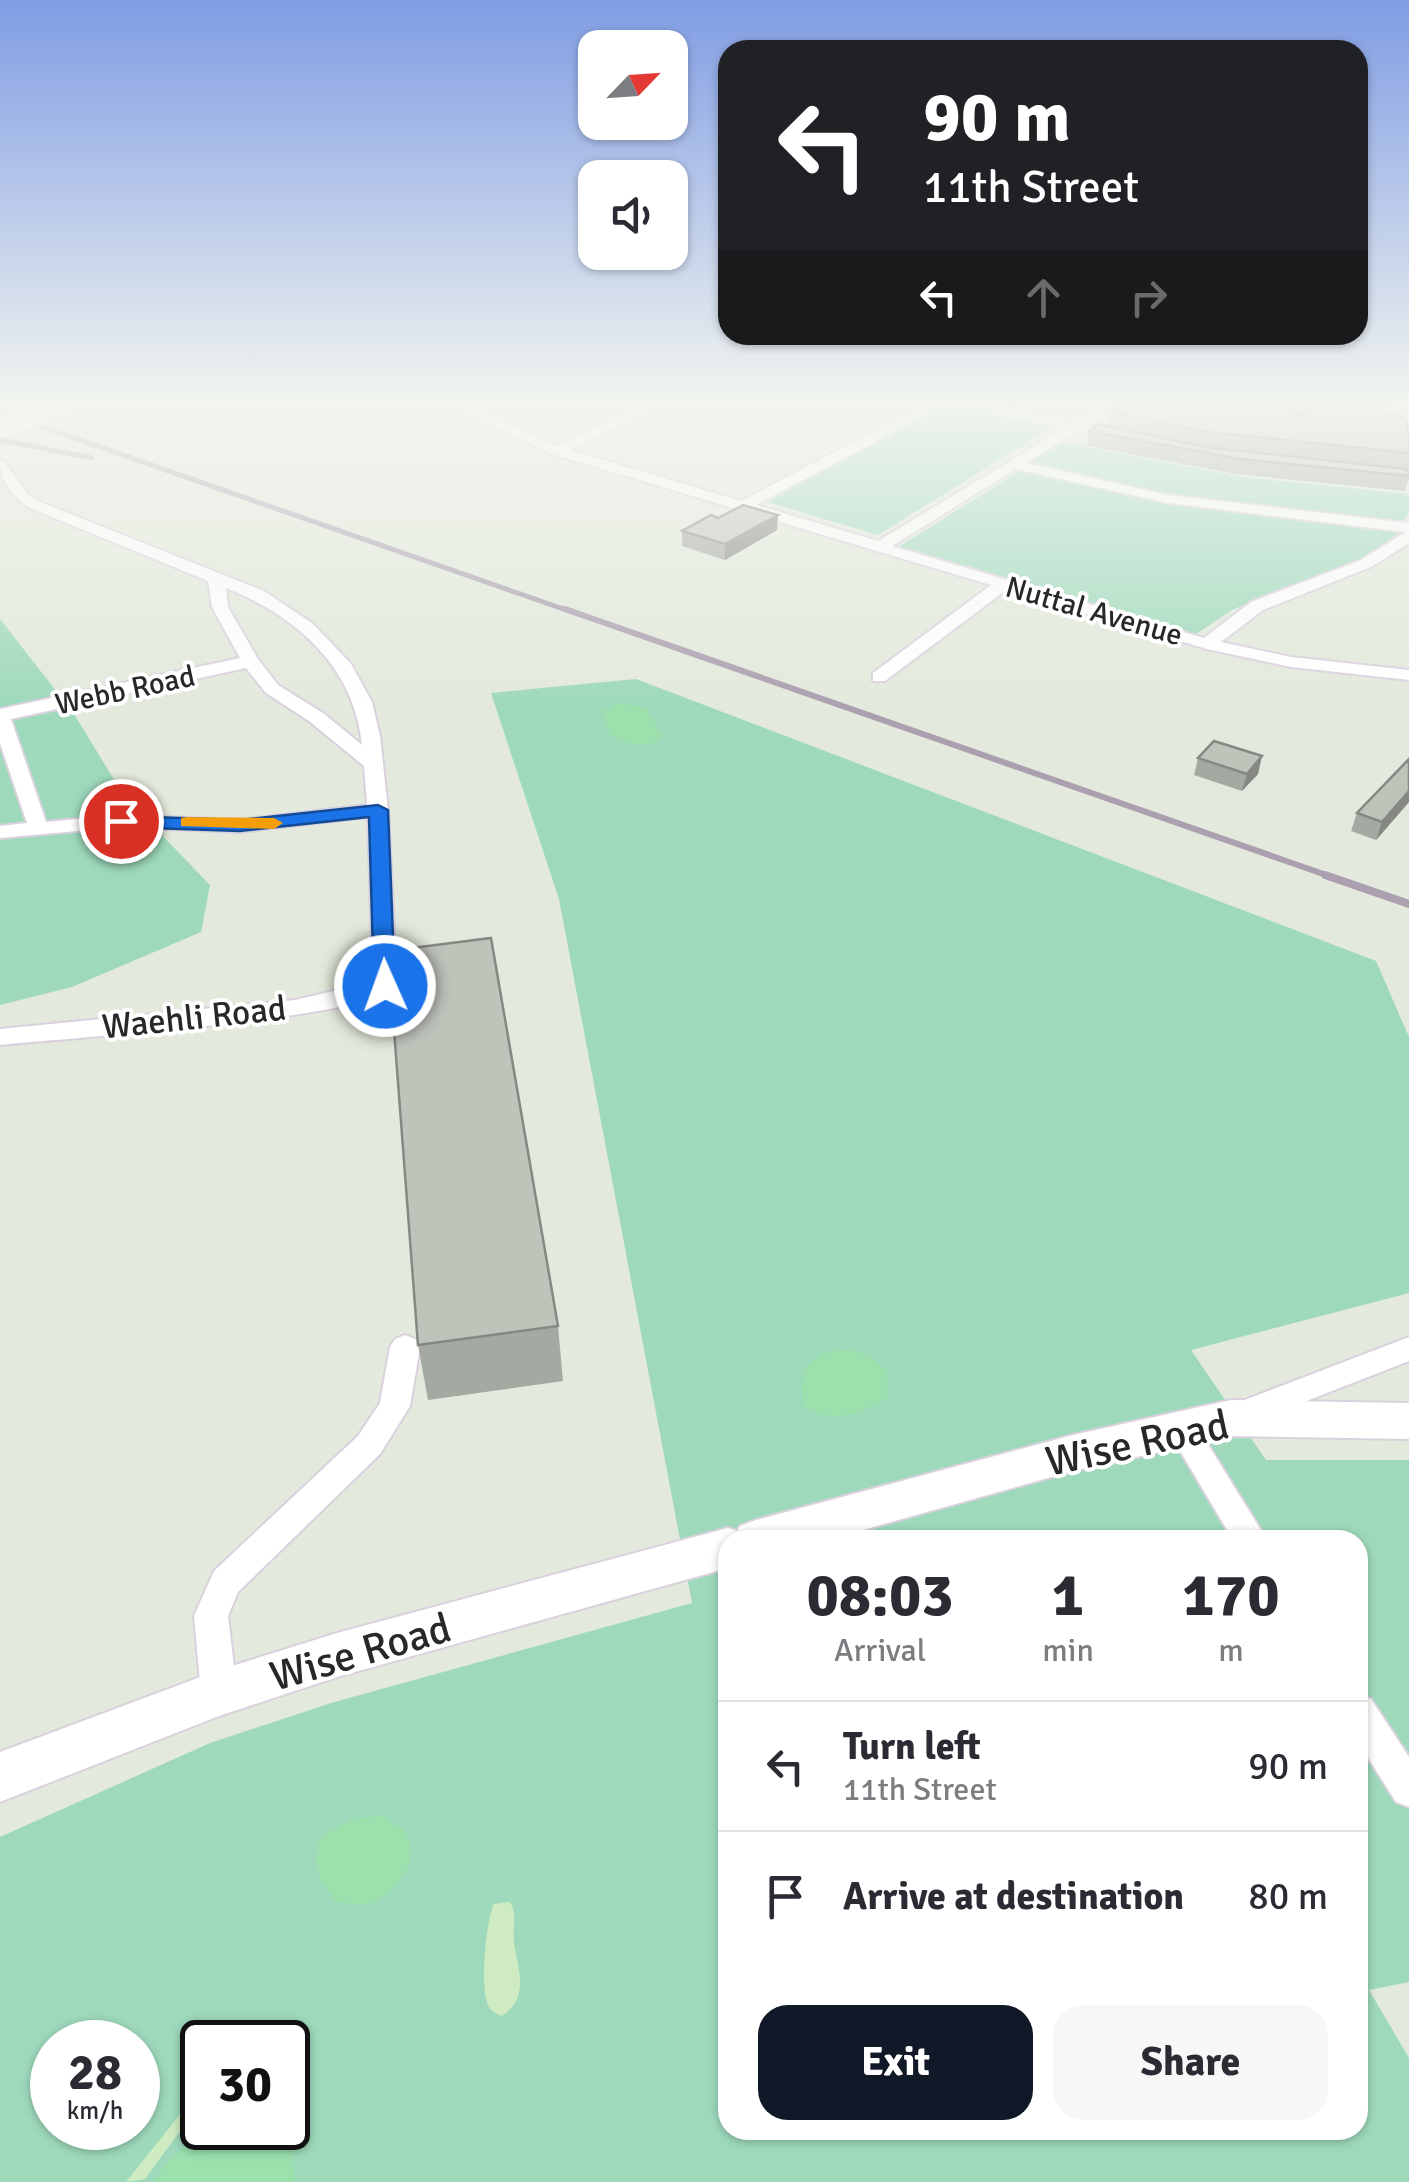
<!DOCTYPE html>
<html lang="en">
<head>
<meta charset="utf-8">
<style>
	:root { --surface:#fff; --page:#f7f7f7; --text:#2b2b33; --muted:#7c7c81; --line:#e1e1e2; --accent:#111827 }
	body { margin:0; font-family:Signika,sans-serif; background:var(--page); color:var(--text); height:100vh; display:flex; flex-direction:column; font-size:38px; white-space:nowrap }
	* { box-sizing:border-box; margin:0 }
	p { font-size:32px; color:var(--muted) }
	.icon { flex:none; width:55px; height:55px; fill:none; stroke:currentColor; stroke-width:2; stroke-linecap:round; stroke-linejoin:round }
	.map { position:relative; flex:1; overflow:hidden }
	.drawer { position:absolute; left:718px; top:1530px; width:650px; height:610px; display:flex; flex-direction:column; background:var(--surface); border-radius:30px; box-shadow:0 2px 8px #0004 }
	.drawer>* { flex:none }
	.top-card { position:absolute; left:718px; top:40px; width:650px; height:305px; border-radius:30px; box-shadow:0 2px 8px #0004; background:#202124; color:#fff; overflow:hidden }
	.needle { width:65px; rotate:65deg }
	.buttons { position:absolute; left:578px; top:30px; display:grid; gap:20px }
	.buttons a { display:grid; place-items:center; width:110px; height:110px; border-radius:20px; background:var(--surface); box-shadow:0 2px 8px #0004; font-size:50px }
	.speed { position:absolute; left:30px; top:2020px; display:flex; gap:20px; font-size:50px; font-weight:700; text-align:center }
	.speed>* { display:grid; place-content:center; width:130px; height:130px; border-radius:50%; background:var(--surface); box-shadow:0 2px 8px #0004; line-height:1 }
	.speed small { font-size:25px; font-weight:400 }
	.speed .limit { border:5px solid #111; border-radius:15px; background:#fff; color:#111 }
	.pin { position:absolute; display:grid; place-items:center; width:85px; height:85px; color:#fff; margin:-42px; border:5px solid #fff; border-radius:50%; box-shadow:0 2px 10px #0007 }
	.me { position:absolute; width:110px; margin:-55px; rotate:358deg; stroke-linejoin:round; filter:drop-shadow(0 0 8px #0008) }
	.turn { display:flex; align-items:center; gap:35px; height:210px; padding:0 40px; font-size:45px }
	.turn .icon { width:130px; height:130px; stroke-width:2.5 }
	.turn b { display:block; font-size:70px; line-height:85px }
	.lanes { display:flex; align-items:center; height:95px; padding:0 40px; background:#0003; justify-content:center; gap:50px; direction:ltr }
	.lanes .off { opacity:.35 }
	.eta { display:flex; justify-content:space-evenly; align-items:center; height:170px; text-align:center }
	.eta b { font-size:60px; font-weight:800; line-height:70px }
	.primary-button { display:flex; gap:20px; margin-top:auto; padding:20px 40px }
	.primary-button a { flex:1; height:115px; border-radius:30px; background:var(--accent); color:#fff; font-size:40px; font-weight:800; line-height:115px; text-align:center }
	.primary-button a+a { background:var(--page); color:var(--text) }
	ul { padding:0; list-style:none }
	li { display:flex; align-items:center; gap:30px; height:130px; padding:0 40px; border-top:2px solid var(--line) }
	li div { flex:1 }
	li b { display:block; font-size:38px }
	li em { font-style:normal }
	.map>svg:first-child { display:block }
	.green { fill:#9ed9bc; fill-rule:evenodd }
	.sand { fill:#cfebc2 }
	.pitch { fill:#9be0ad }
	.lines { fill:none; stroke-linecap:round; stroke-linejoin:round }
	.street-casing { stroke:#dad1df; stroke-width:4 }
	.secondary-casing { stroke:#dad1df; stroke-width:4 }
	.street { fill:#fff; fill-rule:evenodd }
	.secondary { fill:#fff; fill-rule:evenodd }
	.rail-far2 { stroke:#ab9fb0; stroke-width:5 }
	.rail-far1 { stroke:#ab9fb0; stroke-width:6 }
	.rail { stroke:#ab9fb0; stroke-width:8 }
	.secondary-bridge-casing { stroke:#dad1df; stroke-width:24; stroke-linecap:butt }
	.secondary-bridge { stroke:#fff; stroke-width:21 }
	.wall { fill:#a4a9a1 }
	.shaded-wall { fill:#868983 }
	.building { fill:#bfc4bb; stroke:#868983; stroke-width:2.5 }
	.route { fill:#1a73e8; stroke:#114b97; stroke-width:2.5 }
	.slow { fill:#f59e0b }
	.labels { text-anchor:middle; stroke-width:8; stroke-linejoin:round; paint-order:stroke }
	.far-street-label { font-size:30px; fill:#282828; stroke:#fff }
	.street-label { font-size:35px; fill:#282828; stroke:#fff }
	.near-street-label { font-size:42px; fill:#282828; stroke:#fff }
</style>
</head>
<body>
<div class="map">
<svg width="1409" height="2182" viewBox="0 0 1409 2182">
	<rect width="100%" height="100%" fill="#e3e9dc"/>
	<g class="green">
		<polygon points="942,406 967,406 1050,428 878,535 768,502"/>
		<path d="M1061,442l182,35 166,17v19l-7,9c-125,-12 -248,-27 -370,-58l1,-4z"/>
		<polygon points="1021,470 1184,504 1399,533 1361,559 1232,610 1196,634 900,546"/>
		<polygon points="0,619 74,714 124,796 210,885 201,932 72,987 0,1005"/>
		<path d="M636,679l740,282 33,76v256l-218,57 75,110h143v522l-40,8 40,68v124h-1409v-345l210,-94 121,-40 361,-100 -133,-704 -68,-206zM728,1540h630v590h-630zM52,2042h86v86h-86zM202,2042h86v86h-86z"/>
	</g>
	<g class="sand">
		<path d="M510,1902c8,13 2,25 4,40 4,28 16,55 -12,74 -5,-2 -10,-4 -13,-9 -10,-16 -3,-86 5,-103z"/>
		<polygon points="202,2102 202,2114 177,2135 145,2179 126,2182 182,2112"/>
	</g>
	<g class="pitch">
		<polygon points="619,703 647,708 662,736 656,743 636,745 612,737 602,712"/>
		<path d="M835,1349c24,1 35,4 52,22l1,27c-26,16 -58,27 -85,8 -2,-34 -2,-45 32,-57z"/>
		<path d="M383,1815c8,6 20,13 24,21 14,28 -13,60 -39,68 -9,2 -21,-1 -31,-2 -19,-23 -26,-35 -17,-64l30,-18z"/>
		<path d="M212,2128h75l4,7 4,47h-141c12,-25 36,-39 58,-54z"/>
	</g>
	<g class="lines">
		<g class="street-casing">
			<g id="street">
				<path d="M439,401h18l100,45 96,-45h18l-101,49 171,51 191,-100h48l92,22 36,-22h16l-38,25 42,10v6l-51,-10 -51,31 142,32 241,28v20l-36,23 -110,44 -42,32 70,15 118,13v10l-118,-13 -84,-18 -201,-59 -121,91h-12v-8l118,-88 -439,-131zM939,408l39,1 85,20 -185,112 -122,-36zM1016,469l152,34 238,29 -45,28 -110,42 -47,36 -312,-92z"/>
				<path d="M0,461l5,1 23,32 12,8 224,89 48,32 39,41 21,38 8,34 8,74 9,176c-30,34 -335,52 -397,59v-16l295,-29 78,-18 -5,-165 -128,15 -119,-5 -121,11v-12l27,-3 -27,-80v-34l240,-51 -28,-51 -4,-26 -178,-73c-17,-11 -30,-27 -30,-47zM226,588c70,28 128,78 136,157l-39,-32 -45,-28 -20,-26 -30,-52zM246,668l20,25 43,28 55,45 3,39 -127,15 -119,-5 -75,7 -35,-103z"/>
				<polygon points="405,1335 415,1339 420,1347 410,1406 380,1454 238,1592 228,1616 237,1693 231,1705 219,1710 207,1705 201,1693 194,1616 214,1571 358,1436 380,1403 390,1347 395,1339"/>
				<polygon points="1409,1337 1409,1361 1245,1425 1234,1422 1230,1413 1234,1404"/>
				<polygon points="1182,1416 1193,1420 1267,1540 1233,1540 1167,1429 1171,1420"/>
				<polygon points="1358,1694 1371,1699 1409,1757 1409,1807 1396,1802 1358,1742"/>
			</g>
		</g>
		<g class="secondary-casing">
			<polygon id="secondary" points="1231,1400 1409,1403 1409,1439 1231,1436 1073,1471 827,1540 728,1540 728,1568 337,1677 219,1716 0,1802 0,1752 219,1670 337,1633 728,1528 737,1531 740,1526 756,1520 1073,1435"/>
		</g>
		<use href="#street" class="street"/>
		<use href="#secondary" class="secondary"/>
		<g class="rail-far2">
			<polyline points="0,412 572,612"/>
			<polyline points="0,440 92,458"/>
		</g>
		<polyline class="rail-far1" points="565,609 1332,877"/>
		<polyline class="rail" points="1325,875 1409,904"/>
		<g class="secondary-bridge-casing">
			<polyline id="secondary-bridge" points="0,427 74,401"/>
		</g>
		<use href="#secondary-bridge" class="secondary-bridge"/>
	</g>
	<g class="wall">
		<polygon points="1135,402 1385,402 1381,414 1314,417 1409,436 1409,465 1408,468 1204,446 1109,426 1112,412 1126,409"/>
		<polygon points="1089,431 1409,475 1409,478 1405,491 1236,474 1087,446"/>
		<polygon points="778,515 777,530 725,560 682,546 682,531 718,518"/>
		<polygon points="1198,758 1258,774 1242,791 1194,775"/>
		<polygon points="1409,759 1409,802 1376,840 1351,831 1357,813"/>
		<polygon points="558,1326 563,1381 428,1400 418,1345"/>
	</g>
	<g class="shaded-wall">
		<polygon points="778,515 777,530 725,560 725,544"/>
		<polygon points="1262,756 1258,774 1242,791 1247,774"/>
		<polygon points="1409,791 1409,802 1376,840 1382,822"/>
	</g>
	<g class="building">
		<polygon points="1135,402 1222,402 1317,418 1400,415 1406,421 1409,436 1409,453 1207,432 1112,412 1117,407 1126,409"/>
		<polygon points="1307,402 1358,402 1318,403"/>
		<polygon points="1098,424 1205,447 1407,469 1409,476 1240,459 1089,431"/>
		<polygon points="743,505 778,515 725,544 682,531 711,515 718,518"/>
		<polygon points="1214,741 1262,756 1247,774 1198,758"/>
		<polygon points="1409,759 1409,791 1382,822 1357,813"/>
		<polygon points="491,938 558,1326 418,1345 388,951"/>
	</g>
	<linearGradient id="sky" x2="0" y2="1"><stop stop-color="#809de4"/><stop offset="0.57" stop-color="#f2f5ef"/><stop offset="1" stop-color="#f2f5ef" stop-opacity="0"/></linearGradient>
	<rect width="1409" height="707" fill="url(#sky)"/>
	<polygon class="route" points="378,805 388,810 395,986 385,993 374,986 369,817 240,831 121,827 112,821 121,816 240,820"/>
	<polygon class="slow" points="187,817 274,818 283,823 274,829 181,826 181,818"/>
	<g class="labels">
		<g class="far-street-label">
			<text transform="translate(1094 611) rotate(16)" y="10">Nuttal Avenue</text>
			<text transform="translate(125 690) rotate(-12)" y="10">Webb Road</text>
		</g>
		<g class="street-label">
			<text transform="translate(194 1017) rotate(-6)" y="12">Waehli Road</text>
		</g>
		<g class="near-street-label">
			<text transform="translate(1137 1442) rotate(-12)" y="15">Wise Road</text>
			<text transform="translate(360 1651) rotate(-16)" y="15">Wise Road</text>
		</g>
	</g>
</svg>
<div class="buttons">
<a><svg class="needle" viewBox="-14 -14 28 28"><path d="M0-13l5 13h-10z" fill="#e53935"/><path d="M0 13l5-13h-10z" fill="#7c7c81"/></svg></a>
<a><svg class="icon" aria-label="sound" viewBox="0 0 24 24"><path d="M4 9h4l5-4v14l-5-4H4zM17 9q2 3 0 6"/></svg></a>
</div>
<div class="speed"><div>28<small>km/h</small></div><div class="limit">30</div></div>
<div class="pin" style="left:121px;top:821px;background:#d93025"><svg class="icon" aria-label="arrive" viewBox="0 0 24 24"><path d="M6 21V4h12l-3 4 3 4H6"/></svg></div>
<svg class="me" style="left:385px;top:986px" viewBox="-20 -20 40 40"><circle r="17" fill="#1a73e8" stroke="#fff" stroke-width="3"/><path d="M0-11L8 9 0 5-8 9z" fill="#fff"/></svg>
<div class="top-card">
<div class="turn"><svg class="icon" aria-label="left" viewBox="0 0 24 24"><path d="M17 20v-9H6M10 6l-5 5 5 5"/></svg><div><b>90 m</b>11th Street</div></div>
<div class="lanes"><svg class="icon" aria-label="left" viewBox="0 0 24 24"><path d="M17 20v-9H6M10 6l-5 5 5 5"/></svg><svg class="icon off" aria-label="ahead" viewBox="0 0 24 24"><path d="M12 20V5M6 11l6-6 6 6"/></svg><svg class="icon off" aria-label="right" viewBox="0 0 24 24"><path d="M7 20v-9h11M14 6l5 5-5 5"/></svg></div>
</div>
<section class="drawer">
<div class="eta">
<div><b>08:03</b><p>Arrival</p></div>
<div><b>1</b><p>min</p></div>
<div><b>170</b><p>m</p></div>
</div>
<ul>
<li><svg class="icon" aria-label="left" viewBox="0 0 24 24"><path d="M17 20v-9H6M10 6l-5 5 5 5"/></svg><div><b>Turn left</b><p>11th Street</p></div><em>90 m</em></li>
<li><svg class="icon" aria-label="arrive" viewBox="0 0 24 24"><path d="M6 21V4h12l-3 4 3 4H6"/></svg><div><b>Arrive at destination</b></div><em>80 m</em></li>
</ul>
<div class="primary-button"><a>Exit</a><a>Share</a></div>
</section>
</div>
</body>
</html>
